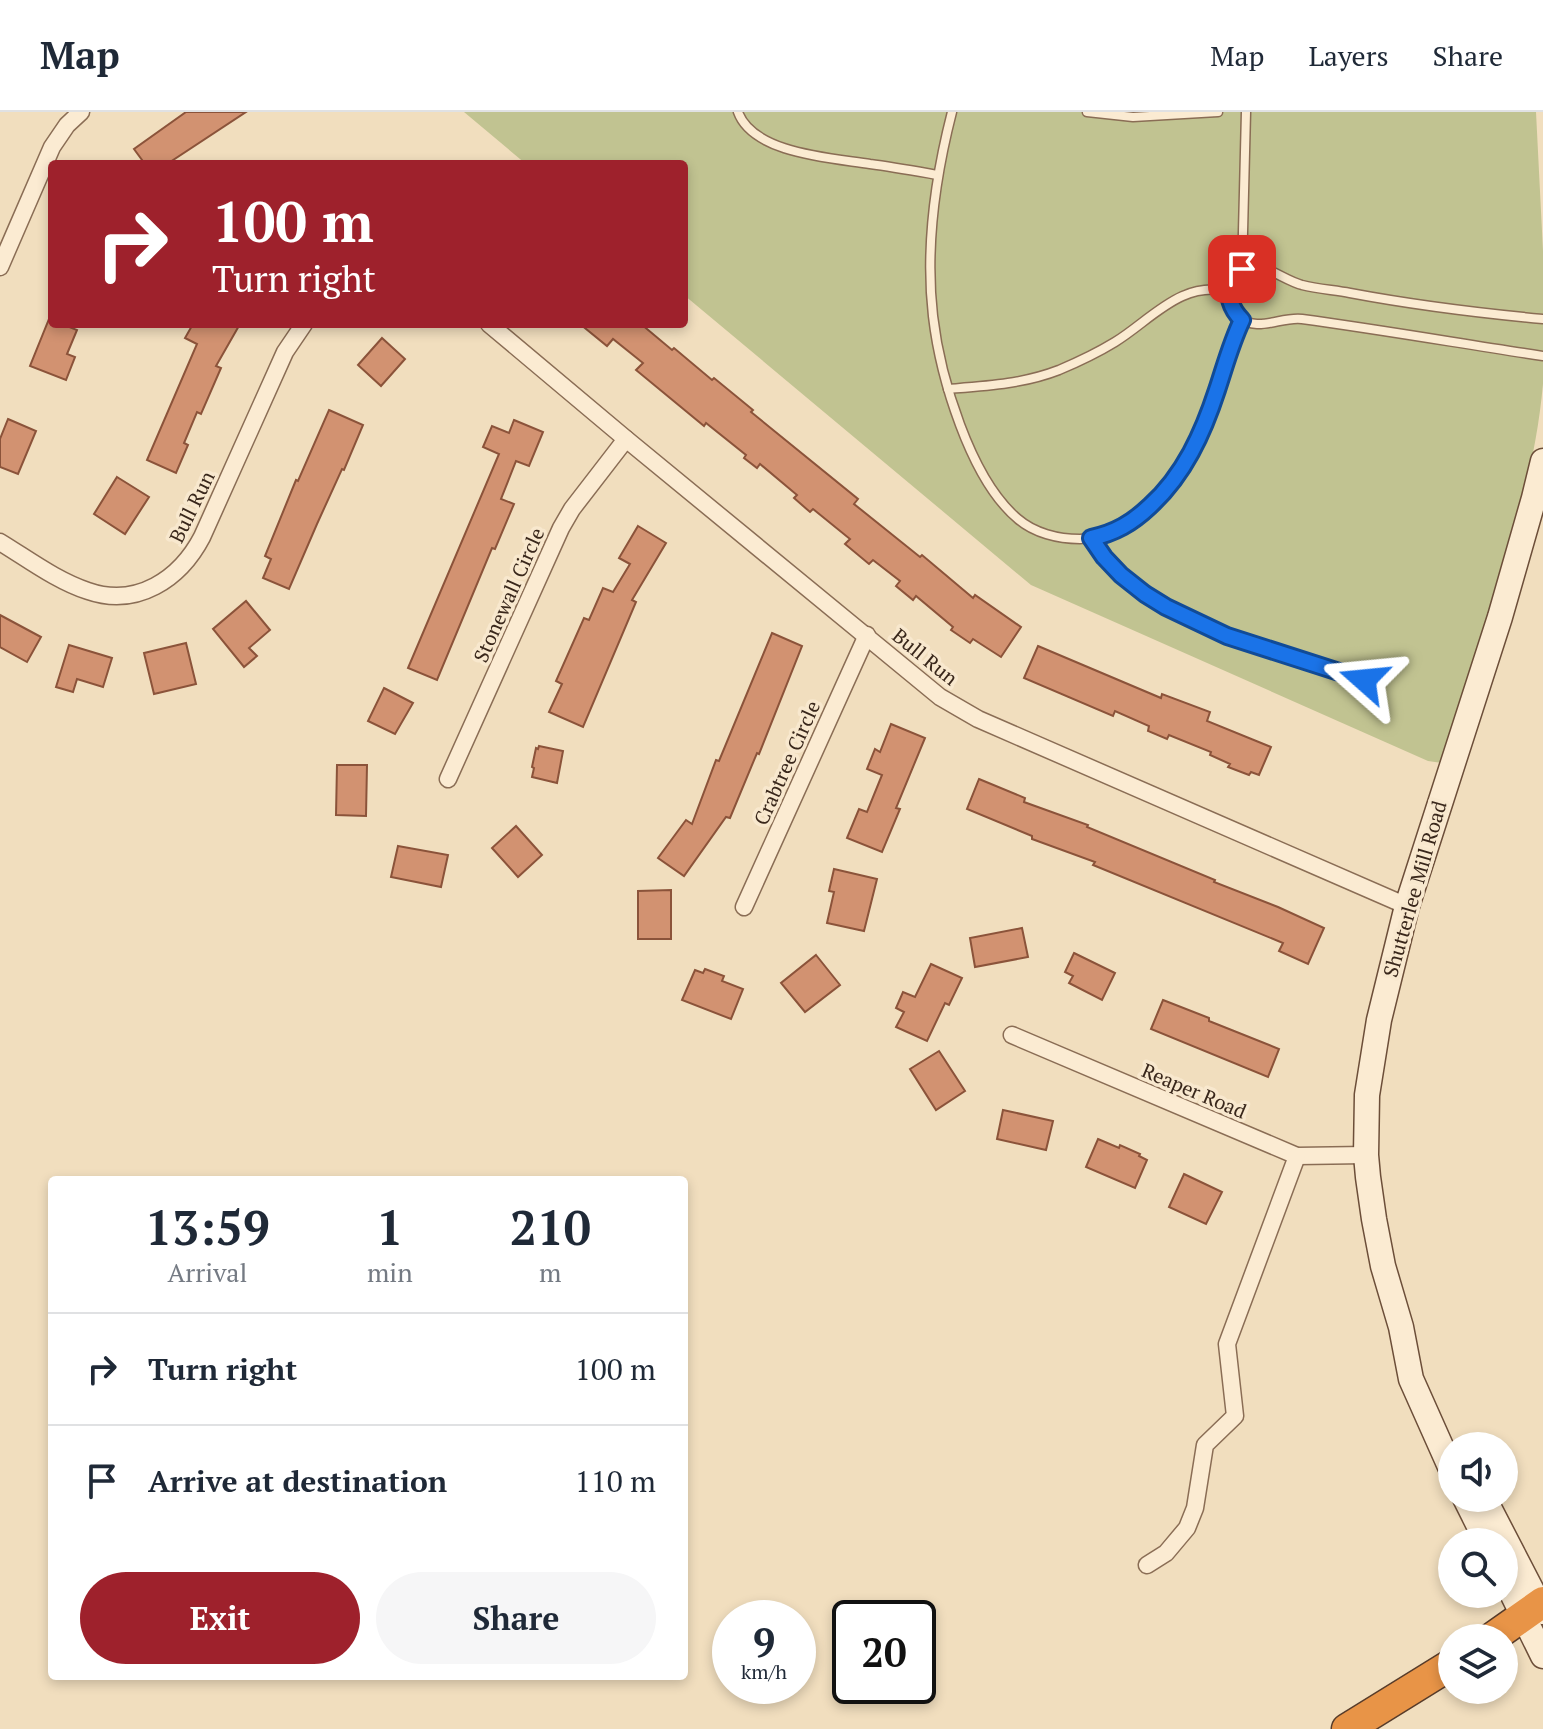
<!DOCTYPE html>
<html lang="en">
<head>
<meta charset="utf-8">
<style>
	:root { --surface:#fff; --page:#f6f6f7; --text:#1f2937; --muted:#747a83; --line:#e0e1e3; --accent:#9e212c }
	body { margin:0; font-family:"PT Serif",serif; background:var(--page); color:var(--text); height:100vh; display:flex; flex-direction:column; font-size:30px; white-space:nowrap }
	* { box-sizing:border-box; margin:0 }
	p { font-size:26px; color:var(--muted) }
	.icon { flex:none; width:44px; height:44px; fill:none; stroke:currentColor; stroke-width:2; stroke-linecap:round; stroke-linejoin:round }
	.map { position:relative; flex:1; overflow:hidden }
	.side { position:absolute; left:48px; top:1064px; width:640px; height:504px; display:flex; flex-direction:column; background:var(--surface); border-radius:8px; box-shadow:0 4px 12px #0003 }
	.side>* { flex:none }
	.hud { position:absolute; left:48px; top:48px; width:640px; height:168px; border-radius:8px; box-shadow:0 4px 12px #0003; background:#9e212c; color:#fff; overflow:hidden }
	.buttons { position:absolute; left:1438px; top:1320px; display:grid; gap:16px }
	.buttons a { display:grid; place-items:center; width:80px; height:80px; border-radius:50%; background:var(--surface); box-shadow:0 4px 12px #0003; font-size:40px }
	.speed { position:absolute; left:712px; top:1488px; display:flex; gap:16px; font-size:40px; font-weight:700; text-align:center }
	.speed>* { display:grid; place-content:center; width:104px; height:104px; border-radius:50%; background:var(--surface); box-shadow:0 4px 12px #0003; line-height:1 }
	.speed small { font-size:20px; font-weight:400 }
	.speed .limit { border:4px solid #111; border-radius:12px; background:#fff; color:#111 }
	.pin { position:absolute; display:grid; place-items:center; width:68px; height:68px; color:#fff; margin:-34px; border-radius:16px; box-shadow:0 4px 12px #0006 }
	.me { position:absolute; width:88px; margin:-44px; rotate:288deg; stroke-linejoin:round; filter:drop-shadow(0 0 6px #0008) }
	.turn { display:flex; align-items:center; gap:28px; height:168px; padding:0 32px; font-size:36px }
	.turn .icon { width:104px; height:104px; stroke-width:2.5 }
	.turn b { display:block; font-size:56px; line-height:68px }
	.eta { display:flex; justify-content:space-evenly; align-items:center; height:136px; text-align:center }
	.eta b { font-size:48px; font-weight:700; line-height:56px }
	.cta { display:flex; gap:16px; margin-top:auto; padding:16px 32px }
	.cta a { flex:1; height:92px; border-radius:48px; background:var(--accent); color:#fff; font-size:32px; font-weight:700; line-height:92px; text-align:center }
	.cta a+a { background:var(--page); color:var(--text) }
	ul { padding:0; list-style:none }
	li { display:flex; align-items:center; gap:24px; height:112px; padding:0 32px; border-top:2px solid var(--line) }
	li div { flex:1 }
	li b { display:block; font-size:30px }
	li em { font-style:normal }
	header { display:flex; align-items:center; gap:48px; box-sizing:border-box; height:112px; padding:0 40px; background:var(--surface); border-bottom:2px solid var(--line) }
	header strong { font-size:38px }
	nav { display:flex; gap:44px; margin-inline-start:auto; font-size:28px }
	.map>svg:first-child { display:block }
	.cemetery { fill:#c1c391 }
	.building { fill:#d29271; stroke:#8b533a; stroke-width:2 }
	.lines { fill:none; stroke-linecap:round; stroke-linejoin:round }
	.lane-casing { stroke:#8a6d55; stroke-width:11 }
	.street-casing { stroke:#8a6d55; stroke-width:19 }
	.secondary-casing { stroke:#6c4e39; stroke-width:27 }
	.highway-casing { stroke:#583c2a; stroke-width:33 }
	.lane { stroke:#fbebd2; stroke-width:8 }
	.street { stroke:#fbebd2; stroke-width:16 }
	.secondary { stroke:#fbebd2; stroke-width:24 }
	.highway { stroke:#e89447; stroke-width:30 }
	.route-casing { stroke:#114b97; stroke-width:20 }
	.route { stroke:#1a73e8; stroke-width:14 }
	.labels { text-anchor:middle; stroke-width:7; stroke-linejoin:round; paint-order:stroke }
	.street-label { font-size:20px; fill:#39271b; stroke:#f8e8ce }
</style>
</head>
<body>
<header>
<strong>Map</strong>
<nav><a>Map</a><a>Layers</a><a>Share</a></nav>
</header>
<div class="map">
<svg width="1543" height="1617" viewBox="0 0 1543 1617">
	<rect width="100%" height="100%" fill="#f1debe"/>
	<path class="cemetery" d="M464,0h1072l7,139v133c-7,77 -27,142 -50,215 -17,55 -34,109 -51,164l-14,-2 -397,-176 -347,-290v-131h-158z"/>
	<g class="building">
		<polygon points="186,0 246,0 167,52 145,52 134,37"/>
		<polygon points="49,207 52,208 52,212 62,212 77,218 67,242 75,245 66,268 30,254"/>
		<polygon points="193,212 240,212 216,254 221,256 201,302 197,300 184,331 188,333 176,361 147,348 197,232 185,226"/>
		<polygon points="580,212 641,212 672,238 674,236 712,268 714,266 753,298 751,300 858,387 854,392 920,445 922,443 973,486 975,483 1021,515 1001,545 973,527 970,531 951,518 953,515 916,484 913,488 896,474 900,469 873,448 869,452 845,432 850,427 813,397 810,400 794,386 797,383 760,352 757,356 744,346 746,343 706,311 704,314 636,258 643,251 613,227 607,234"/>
		<polygon points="382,226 405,247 381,274 358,253"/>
		<polygon points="329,298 363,313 344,358 342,357 317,412 289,477 263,466 271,447 265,444 296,368 298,369"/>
		<polygon points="8,307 36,319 18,362 0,355 0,327"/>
		<polygon points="514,308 543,320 529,354 516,349 501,387 514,392 495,437 492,436 437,568 408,556 499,342 483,335 492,314 509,321"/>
		<polygon points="117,365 149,385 125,422 94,402"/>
		<polygon points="638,414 666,431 632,488 636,490 583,615 549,600 562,572 556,569 584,506 589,508 603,476 613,480 630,452 619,446"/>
		<polygon points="246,489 270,518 249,536 257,544 244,555 213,517"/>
		<polygon points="0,503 41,525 27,550 0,535"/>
		<polygon points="772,521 802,534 759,642 757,641 730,706 726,705 684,764 658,746 686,708 692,712 716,648 719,649"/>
		<polygon points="186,531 196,572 154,582 144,541"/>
		<polygon points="69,533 112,546 103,575 77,567 73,580 56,575"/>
		<polygon points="1038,534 1161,586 1162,582 1210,600 1207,609 1271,635 1259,663 1251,660 1249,663 1228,655 1230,652 1210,643 1211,640 1169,623 1167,627 1148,619 1149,614 1115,599 1113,604 1024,566"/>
		<polygon points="384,576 413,591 395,622 368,609"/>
		<polygon points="891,612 925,626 896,696 900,697 882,740 847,726 859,697 867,700 882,663 867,657 875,637 880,640"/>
		<polygon points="539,634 563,639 557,671 532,665 534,656 532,655 536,636 538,637"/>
		<polygon points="337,653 367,653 366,704 336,703"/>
		<polygon points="979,667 1025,686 1024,690 1088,713 1087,715 1215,768 1214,770 1278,795 1324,816 1308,852 1279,839 1283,831 1093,753 1095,750 1032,727 1032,724 967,697"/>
		<polygon points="516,714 542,743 518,765 492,736"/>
		<polygon points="398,734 448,743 441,775 391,765"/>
		<polygon points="834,757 877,767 864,819 827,811 834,780 829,779"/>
		<polygon points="671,778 671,827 638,827 638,779"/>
		<polygon points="1022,816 1028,845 975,855 970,826"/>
		<polygon points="1074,841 1115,861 1102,888 1069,871 1073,864 1065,860"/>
		<polygon points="816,843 840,873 805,900 781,871"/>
		<polygon points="931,852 962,866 949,893 945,891 927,929 896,915 904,900 896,896 903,880 915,885"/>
		<polygon points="705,857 724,864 722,869 743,877 731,907 682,888 695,858 703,861"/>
		<polygon points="1163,888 1209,906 1209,909 1279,937 1268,965 1151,917"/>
		<polygon points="939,939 965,979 936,998 910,957"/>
		<polygon points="1003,998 1053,1009 1046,1038 997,1027"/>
		<polygon points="1098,1027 1119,1036 1120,1033 1140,1042 1139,1044 1147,1048 1135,1076 1086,1055"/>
		<polygon points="1184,1062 1222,1080 1206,1112 1169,1095"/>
	</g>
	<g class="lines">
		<g class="lane-casing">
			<g id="lane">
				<path d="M738,0c15,42 95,46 132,52 23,3 45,7 68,11"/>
				<path d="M952,0c-17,66 -27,135 -19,204 7,60 37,163 85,203 16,14 40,20 62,20 36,-1 63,-23 86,-49 45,-52 47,-112 76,-170"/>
				<polyline points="1087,0 1133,5 1218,0"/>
				<polyline points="1242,160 1246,0"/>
				<path d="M1543,207c-65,-6 -129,-14 -193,-26 -16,-3 -32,-4 -48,-8 -14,-4 -26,-13 -39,-17 -29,-8 -42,30 -24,48 17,18 42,0 63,3 81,11 161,25 241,37"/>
				<path d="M948,277c38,-3 75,-5 111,-19 19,-8 38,-17 56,-28 36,-22 67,-63 115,-50"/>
				<polyline points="1091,426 1104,445 1121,463 1145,482 1166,495 1227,524 1364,568"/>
			</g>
		</g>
		<g class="street-casing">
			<g id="street">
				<polyline points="0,155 52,35 67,13 81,0"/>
				<polyline points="489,212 626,327 940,585 978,607 1407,794"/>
				<path d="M0,430c28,17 57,39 88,49 49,17 92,-12 114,-54l83,-185 19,-28"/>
				<polyline points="448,667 561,416 572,397 626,327"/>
				<polyline points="744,795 867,523"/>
				<polyline points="1012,923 1297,1044 1366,1043"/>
				<polyline points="1147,1453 1166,1441 1187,1416 1195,1396 1205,1333 1235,1304 1227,1232 1297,1044"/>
			</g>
		</g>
		<g class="secondary-casing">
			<g id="secondary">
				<polyline points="1452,1359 1411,1267 1401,1215 1383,1154 1374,1107 1368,1065 1366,1043 1367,983 1379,908 1407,794 1500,505 1534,386 1543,349"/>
				<polyline points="1465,1386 1487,1430"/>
				<polyline points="1484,1386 1543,1500"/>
				<polyline points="1504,1465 1543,1544"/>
			</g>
		</g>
		<g class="highway-casing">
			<g id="highway">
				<polyline points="1492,1526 1543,1490"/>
				<polyline points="1347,1617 1452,1552"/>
			</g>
		</g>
		<use href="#lane" class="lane"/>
		<use href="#street" class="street"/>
		<use href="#secondary" class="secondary"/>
		<use href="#highway" class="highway"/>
	</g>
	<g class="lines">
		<g class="route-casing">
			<path id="route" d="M1242,157c-2,4 -5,7 -8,11 -10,14 -2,30 8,40 -11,23 -17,46 -25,70 -14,43 -33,85 -67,116 -18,17 -35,27 -59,32l13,19 17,18 24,19 21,13 61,29 137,44"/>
		</g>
		<use href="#route" class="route"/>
	</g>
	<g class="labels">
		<g class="street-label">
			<text transform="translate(192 395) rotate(-64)" y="7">Bull Run</text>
			<text transform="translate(509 483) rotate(-66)" y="7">Stonewall Circle</text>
			<text transform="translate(925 545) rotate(39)" y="7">Bull Run</text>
			<text transform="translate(787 651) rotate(-66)" y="7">Crabtree Circle</text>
			<text transform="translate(1415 777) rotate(-74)" y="7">Shutterlee Mill Road</text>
			<text transform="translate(1194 979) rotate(23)" y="7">Reaper Road</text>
		</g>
	</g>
</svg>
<div class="buttons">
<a><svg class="icon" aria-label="sound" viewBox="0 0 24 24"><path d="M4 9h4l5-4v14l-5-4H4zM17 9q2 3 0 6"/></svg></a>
<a><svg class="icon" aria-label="search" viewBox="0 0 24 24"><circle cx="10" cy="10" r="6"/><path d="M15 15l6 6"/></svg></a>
<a><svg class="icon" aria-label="layers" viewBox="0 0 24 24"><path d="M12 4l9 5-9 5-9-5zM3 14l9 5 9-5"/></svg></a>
</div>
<div class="speed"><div>9<small>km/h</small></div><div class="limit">20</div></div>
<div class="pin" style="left:1242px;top:157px;background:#d93025"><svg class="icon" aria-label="arrive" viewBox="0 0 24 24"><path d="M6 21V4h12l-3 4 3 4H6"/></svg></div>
<svg class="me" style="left:1364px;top:568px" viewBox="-20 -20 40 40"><path d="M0-17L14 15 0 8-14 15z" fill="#1a73e8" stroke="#fff" stroke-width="4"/></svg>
<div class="hud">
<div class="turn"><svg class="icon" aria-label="right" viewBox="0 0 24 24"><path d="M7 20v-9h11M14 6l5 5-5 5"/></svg><div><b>100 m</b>Turn right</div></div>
</div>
<section class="side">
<div class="eta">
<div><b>13:59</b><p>Arrival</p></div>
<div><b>1</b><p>min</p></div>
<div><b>210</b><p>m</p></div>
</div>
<ul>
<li><svg class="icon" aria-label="right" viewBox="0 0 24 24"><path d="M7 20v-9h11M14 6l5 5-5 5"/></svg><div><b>Turn right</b></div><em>100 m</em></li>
<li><svg class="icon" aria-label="arrive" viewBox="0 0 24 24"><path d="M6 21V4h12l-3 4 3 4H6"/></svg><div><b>Arrive at destination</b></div><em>110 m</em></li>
</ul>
<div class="cta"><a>Exit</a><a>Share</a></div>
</section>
</div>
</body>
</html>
